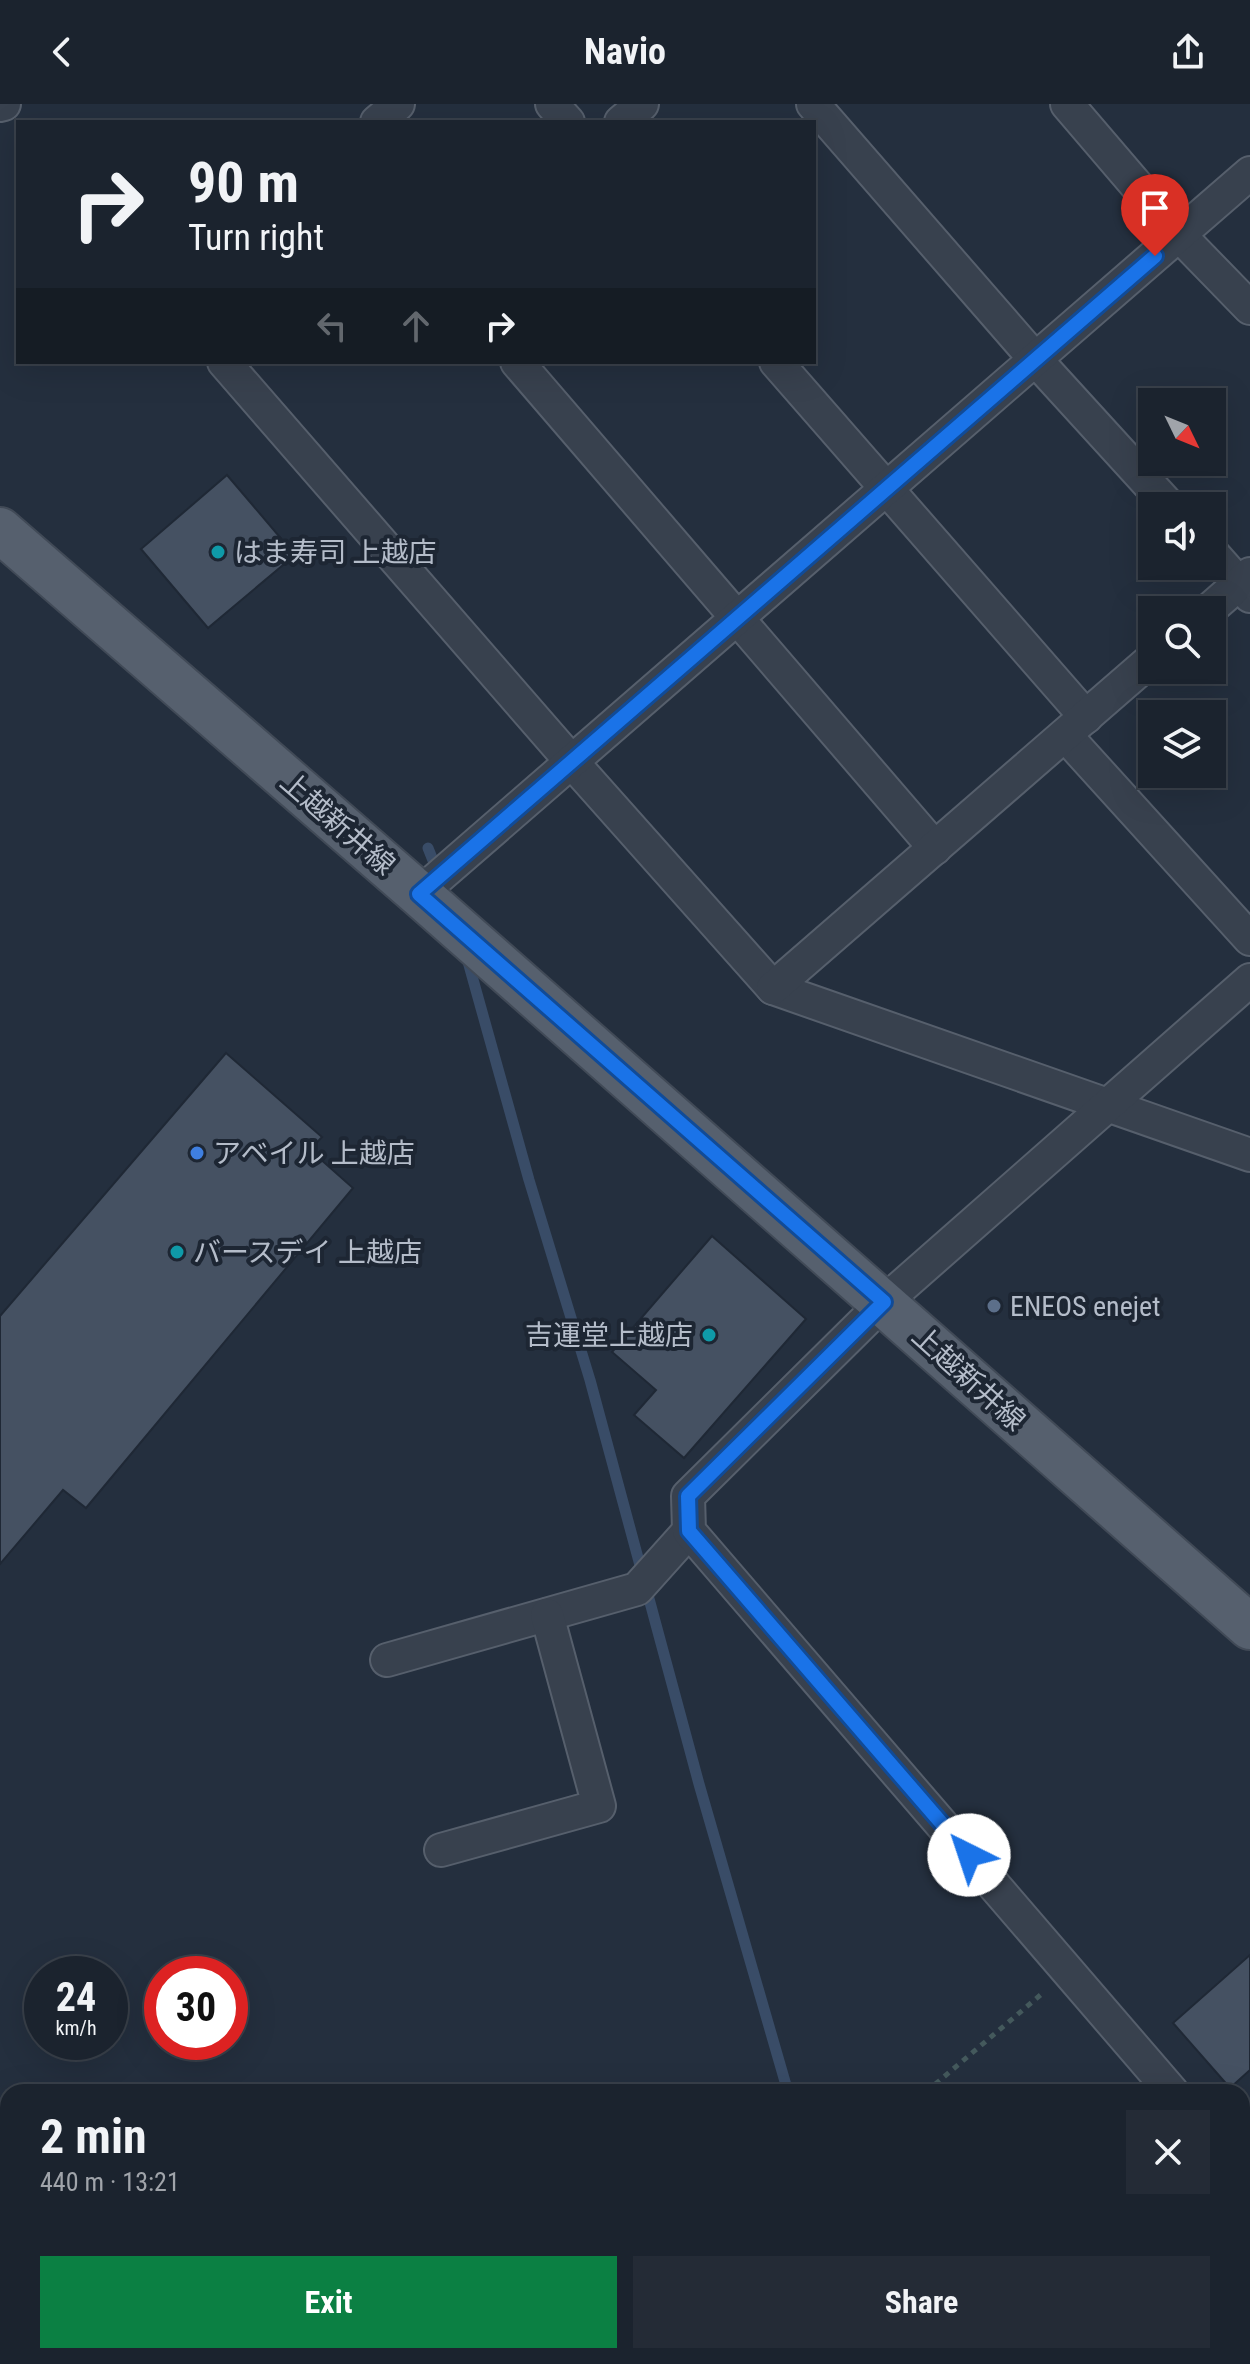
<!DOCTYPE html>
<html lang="en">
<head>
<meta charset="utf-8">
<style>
	:root { --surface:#1b232e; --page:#242b36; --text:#f1f3f6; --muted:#a0a4aa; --line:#39404a; --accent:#0b8043 }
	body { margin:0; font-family:"Roboto Condensed","Noto Sans JP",sans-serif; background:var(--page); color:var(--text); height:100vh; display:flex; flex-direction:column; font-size:30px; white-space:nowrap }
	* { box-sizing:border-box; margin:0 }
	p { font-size:26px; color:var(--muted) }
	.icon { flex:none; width:44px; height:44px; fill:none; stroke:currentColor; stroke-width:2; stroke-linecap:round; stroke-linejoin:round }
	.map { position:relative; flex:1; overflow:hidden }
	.side { position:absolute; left:0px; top:1980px; width:1250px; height:280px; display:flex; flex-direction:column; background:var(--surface); border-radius:24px 24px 0 0; box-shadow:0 8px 32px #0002,0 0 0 2px var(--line) }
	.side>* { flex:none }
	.banner { position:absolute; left:16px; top:16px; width:800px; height:244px; border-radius:0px; box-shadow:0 8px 32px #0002,0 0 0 2px var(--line); background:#1b232e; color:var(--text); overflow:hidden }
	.needle { width:52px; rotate:133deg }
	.controls { position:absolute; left:1138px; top:284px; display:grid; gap:16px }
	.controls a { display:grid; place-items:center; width:88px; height:88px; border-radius:0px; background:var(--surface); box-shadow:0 8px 32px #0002,0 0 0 2px var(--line); font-size:40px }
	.speed { position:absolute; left:24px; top:1852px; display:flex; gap:16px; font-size:40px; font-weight:700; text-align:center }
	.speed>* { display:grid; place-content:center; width:104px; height:104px; border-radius:50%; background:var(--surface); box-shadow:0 8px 32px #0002,0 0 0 2px var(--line); line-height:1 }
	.speed small { font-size:20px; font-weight:400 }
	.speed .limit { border:12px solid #d22; background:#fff; color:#111 }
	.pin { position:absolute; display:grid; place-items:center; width:68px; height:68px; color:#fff; margin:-82px -34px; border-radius:50% 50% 50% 0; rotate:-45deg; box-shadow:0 0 8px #0007 }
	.pin .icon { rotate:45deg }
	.me { position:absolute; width:88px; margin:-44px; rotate:319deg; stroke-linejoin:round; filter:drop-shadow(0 0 6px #0008) }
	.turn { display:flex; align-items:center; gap:28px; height:168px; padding:0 40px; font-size:36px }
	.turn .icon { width:104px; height:104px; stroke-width:2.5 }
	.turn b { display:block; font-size:56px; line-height:68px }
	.lanes { display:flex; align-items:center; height:76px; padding:0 40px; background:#0003; justify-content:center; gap:40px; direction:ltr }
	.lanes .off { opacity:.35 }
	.round { display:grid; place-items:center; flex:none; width:84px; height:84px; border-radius:0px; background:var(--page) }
	.headline { display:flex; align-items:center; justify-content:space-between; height:136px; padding:0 40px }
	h1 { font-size:48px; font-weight:700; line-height:60px }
	.cta { display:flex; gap:16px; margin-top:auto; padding:16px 40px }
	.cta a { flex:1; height:92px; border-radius:0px; background:var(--accent); color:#fff; font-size:32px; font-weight:700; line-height:92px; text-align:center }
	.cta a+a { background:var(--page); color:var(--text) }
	header { display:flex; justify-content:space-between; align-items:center; height:104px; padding:0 40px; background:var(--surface); font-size:36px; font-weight:700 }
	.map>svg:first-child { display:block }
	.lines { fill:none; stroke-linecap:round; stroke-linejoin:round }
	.stream { stroke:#394c67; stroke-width:11 }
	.river { stroke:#394c67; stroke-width:64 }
	.building { fill:#455162; stroke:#1f2835; stroke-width:2 }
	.street-casing { stroke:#565f6c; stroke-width:36 }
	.primary-casing { stroke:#414a57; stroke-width:48 }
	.path { stroke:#44595c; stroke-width:5; stroke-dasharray:6 6; stroke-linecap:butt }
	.street { stroke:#38414e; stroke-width:32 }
	.primary { stroke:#56606e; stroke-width:44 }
	.route-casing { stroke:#114b97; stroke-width:20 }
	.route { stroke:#1a73e8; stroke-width:14 }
	.culture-dot { fill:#0f9aa8; stroke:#1d2633; stroke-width:3 }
	.shop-dot { fill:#3f7fe0; stroke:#1d2633; stroke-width:3 }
	.service-dot { fill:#5c6f8a; stroke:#1d2633; stroke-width:3 }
	.labels { text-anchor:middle; stroke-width:8; stroke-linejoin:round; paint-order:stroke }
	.poi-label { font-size:28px; fill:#b4bcc9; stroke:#1d2633; text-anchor:start }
	.street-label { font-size:28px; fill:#b4bcc9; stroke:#1d2633 }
</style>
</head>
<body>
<header><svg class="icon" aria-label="back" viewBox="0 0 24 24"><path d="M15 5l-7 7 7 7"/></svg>Navio<svg class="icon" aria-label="share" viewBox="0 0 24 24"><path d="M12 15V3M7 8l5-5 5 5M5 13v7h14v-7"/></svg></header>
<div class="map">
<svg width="1250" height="2260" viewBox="0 0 1250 2260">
	<rect width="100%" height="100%" fill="#242f3e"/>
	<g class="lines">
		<g class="stream">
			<polyline points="428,744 438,769"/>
			<polyline points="467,854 529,1076 590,1276 699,1680 788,1988"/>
			<polyline points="863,2252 865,2260"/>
		</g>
		<g class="river">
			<polyline points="1242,2037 1250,2030"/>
			<polyline points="0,2218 8,2233"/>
			<polyline points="991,2260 999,2252"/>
		</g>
	</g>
	<g class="building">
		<polygon points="227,371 295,451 208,524 141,445"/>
		<polygon points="226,949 322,1033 310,1046 353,1084 86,1404 63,1386 0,1460 0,1212"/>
		<polygon points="712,1132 806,1215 684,1354 634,1311 656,1286 612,1248"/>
		<polygon points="1250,1851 1250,1966 1230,1984 1173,1919"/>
	</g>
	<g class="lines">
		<g class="street-casing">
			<g id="street">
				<polyline points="552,0 568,18"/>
				<polyline points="813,0 1035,255 1169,402"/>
				<polyline points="1067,0 1179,131 1250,204"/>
				<polyline points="0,1 4,0"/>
				<polyline points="377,18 398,0"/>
				<polyline points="621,18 642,0"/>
				<polyline points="224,258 571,657 773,884 1250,1051"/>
				<polyline points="517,258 935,744"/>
				<polyline points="776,258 1086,613"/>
				<polyline points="1212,449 1250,492"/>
				<polyline points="1209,506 1250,470"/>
				<polyline points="1065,631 1250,835"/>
				<polyline points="419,790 1250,69"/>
				<polyline points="773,884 1152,555"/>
				<polyline points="387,1556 637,1485 689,1427"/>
				<polyline points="441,1746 599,1702 547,1511"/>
				<polyline points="1172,1988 689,1427 688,1392 884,1198 1250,876"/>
				<polyline points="1242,2068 1250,2077"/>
			</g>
		</g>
		<g class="primary-casing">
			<polyline id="primary" points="0,426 419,790 1250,1523"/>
		</g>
		<g class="path">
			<polyline points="926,1988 1044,1888"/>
			<polyline points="0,2159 8,2176"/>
			<polyline points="44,2252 48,2260"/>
		</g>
		<use href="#street" class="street"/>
		<use href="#primary" class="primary"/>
	</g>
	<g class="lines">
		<g class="route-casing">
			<polyline id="route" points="969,1751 689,1427 688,1392 884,1198 419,790 1155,152"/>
		</g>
		<use href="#route" class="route"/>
	</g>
	<g class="culture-dot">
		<circle cx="218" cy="448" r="8"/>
		<circle cx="177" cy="1148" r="8"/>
		<circle cx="709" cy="1231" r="8"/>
	</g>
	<circle class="shop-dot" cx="197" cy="1049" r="8"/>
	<circle class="service-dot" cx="994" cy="1202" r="8"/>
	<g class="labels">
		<g class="poi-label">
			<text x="234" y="458">はま寿司 上越店</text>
			<text x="213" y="1059">アベイル 上越店</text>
			<text x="193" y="1158">バースデイ 上越店</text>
			<text x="1010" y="1212">ENEOS enejet</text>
			<text x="693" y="1241" text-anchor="end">吉運堂上越店</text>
		</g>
		<g class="street-label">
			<text transform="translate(338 719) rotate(41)" y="10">上越新井線</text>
			<text transform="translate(969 1274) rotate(42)" y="10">上越新井線</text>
		</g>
	</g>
</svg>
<div class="controls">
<a><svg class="needle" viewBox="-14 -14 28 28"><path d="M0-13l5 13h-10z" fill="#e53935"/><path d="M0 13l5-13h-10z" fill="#a0a4aa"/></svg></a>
<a><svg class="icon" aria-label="sound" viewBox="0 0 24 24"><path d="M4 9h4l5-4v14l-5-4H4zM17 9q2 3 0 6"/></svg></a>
<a><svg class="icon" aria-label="search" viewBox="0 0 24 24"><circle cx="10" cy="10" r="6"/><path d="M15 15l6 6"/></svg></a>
<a><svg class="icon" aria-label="layers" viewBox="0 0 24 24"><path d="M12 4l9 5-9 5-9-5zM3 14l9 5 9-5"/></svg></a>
</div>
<div class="speed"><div>24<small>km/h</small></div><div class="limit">30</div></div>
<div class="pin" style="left:1155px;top:152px;background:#d93025"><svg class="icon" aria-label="arrive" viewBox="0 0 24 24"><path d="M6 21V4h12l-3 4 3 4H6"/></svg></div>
<svg class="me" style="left:969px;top:1751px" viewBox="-20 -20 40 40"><circle r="19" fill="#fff"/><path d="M0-13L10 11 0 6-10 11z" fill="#1a73e8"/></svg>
<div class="banner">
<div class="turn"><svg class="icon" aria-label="right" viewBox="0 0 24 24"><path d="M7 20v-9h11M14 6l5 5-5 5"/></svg><div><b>90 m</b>Turn right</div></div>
<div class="lanes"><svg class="icon off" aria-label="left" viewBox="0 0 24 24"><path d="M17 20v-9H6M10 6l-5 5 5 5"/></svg><svg class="icon off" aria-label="ahead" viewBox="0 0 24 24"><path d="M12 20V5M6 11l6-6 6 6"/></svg><svg class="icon" aria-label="right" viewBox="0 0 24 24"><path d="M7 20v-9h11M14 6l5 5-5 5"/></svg></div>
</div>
<section class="side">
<div class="headline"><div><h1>2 min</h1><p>440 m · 13:21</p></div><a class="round"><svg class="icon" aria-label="close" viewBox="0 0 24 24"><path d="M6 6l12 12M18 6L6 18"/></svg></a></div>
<div class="cta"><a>Exit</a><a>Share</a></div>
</section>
</div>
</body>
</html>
